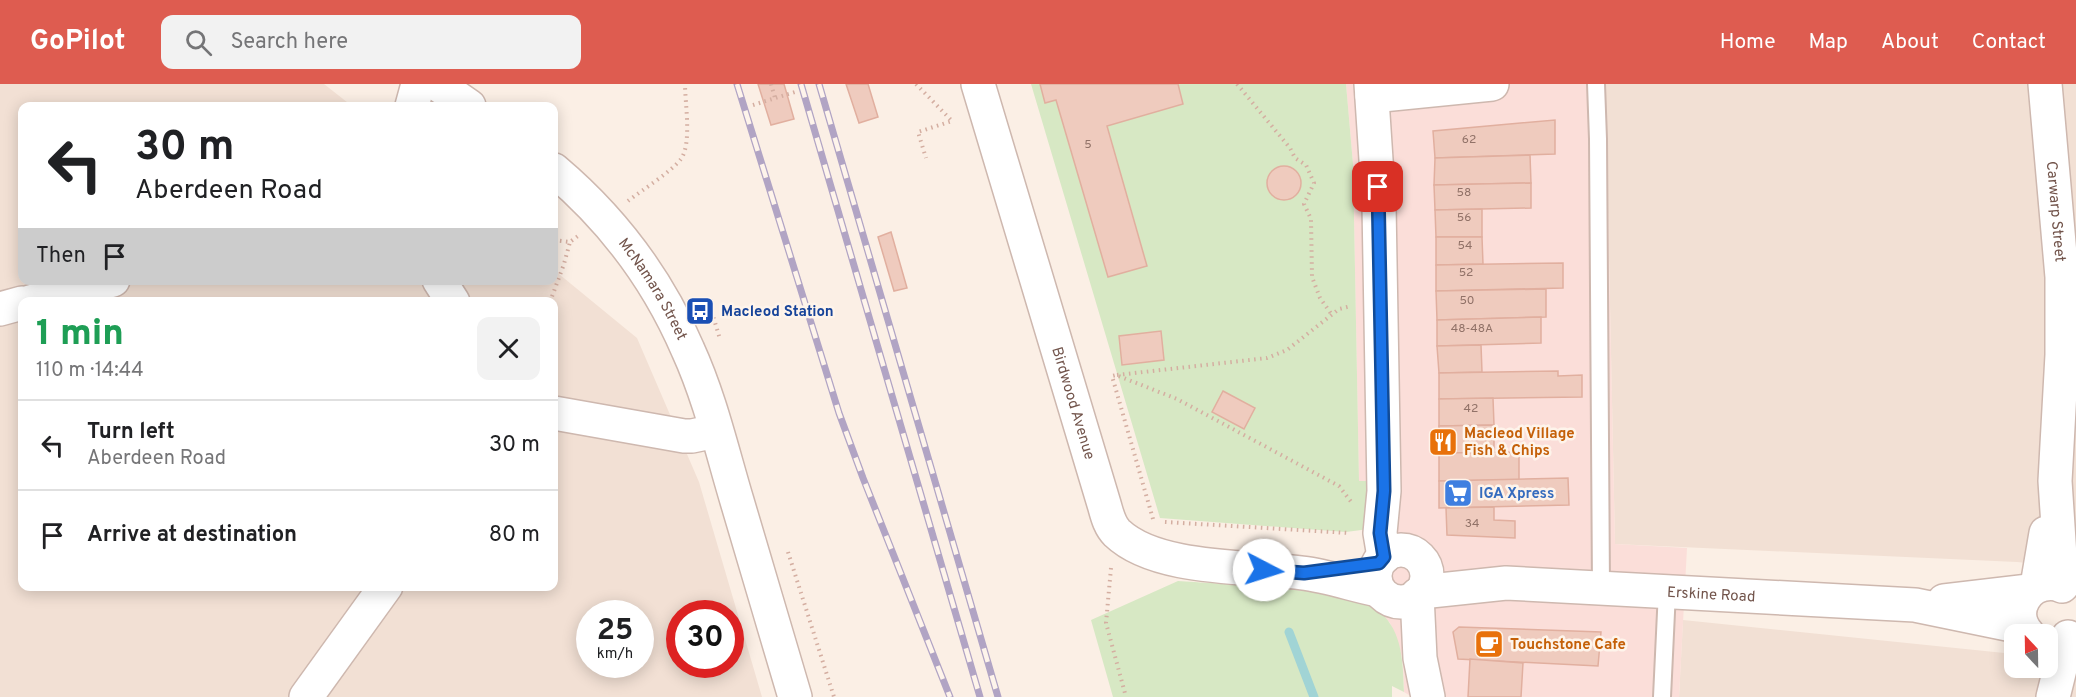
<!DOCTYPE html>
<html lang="en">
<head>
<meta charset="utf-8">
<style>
	:root { --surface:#fff; --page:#f2f2f2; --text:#202124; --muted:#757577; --line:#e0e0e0; --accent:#de5c50 }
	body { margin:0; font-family:Overpass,sans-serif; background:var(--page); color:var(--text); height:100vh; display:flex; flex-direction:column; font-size:22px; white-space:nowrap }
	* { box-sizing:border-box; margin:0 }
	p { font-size:20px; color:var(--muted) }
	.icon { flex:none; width:33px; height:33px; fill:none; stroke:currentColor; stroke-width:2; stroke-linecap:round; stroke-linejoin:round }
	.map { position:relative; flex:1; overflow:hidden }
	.drawer { position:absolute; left:18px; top:213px; width:540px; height:294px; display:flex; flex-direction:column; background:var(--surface); border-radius:12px; box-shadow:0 3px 15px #0003 }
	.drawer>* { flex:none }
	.guide { position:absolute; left:18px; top:18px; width:540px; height:183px; border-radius:12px; box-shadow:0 3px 15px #0003; background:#fff; color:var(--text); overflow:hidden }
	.needle { width:39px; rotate:338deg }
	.buttons { position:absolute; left:2004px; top:540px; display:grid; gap:12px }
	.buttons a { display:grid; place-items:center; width:54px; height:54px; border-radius:12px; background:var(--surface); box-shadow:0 3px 15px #0003; font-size:30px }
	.speed { position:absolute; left:576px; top:516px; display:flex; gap:12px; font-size:30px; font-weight:700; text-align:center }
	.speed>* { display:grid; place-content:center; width:78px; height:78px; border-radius:50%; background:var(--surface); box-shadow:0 3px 15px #0003; line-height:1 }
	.speed small { font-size:15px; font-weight:400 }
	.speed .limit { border:9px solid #d22; background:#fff; color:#111 }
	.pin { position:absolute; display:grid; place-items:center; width:51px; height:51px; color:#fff; margin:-26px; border-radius:12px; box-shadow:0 3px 9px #0006 }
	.me { position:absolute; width:66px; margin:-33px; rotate:95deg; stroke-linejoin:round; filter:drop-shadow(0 0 4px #0008) }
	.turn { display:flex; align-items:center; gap:21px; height:126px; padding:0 18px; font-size:27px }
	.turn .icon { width:78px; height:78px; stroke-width:2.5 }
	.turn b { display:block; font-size:42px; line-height:51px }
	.then { display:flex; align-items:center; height:57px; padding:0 18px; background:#0003; gap:12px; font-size:22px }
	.round { display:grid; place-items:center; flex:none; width:63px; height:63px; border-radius:12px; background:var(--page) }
	.overview { display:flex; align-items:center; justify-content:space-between; height:102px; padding:0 18px }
	h1 { font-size:36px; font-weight:800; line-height:45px; color:#1e9e55 }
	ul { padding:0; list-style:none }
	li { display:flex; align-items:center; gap:18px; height:90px; padding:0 18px; border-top:2px solid var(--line) }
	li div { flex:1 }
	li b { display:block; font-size:22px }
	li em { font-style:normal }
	header { display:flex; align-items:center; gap:36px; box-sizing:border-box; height:84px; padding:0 30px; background:var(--accent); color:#fff }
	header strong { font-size:28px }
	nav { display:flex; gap:33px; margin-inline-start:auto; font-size:21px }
	.search { width:420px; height:54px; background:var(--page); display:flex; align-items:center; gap:15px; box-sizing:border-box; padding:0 21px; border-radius:12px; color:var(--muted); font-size:22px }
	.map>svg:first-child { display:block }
	.residential { fill:#f2e0d4; fill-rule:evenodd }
	.commercial { fill:#fbded9 }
	.green { fill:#d7e8c4 }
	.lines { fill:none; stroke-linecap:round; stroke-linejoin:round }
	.stream { stroke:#a1d4d5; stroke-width:9 }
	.building { fill:#efcbbe; stroke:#e1af9f; stroke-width:1.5 }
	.service-casing { stroke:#ceb8af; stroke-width:20 }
	.minor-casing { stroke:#ceb8af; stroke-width:36 }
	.tertiary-casing { stroke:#ceb8af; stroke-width:36 }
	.path { stroke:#d4aea1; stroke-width:4; stroke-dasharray:1.5 4.5; stroke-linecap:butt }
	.service { stroke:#fff; stroke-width:16 }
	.minor { stroke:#fff; stroke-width:33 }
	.tertiary { stroke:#fff; stroke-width:33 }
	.rail-casing { stroke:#b1a4c4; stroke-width:7 }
	.rail { stroke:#fef4eb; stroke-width:4.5; stroke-dasharray:14; stroke-linecap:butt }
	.route-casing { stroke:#114b97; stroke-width:15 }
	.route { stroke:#1a73e8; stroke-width:10 }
	.labels { text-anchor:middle; stroke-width:5; stroke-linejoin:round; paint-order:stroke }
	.number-label { font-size:12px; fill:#917268 }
	.street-label { font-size:15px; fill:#72544b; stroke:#fef4eb }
	.transit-label { font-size:15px; font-weight:bold; fill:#164399; stroke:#fef4eb; text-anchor:start }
	.food-label { font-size:15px; font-weight:bold; fill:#c56008; stroke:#fef4eb; text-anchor:start }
	.shop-label { font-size:15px; font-weight:bold; fill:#366cbe; stroke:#fef4eb; text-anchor:start }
</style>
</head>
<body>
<header>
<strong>GoPilot</strong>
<div class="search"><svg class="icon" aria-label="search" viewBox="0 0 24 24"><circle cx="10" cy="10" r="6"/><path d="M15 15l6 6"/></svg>Search here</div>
<nav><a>Home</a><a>Map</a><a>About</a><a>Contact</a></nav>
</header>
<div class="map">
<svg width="2076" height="613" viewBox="0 0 2076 613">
	<rect width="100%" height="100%" fill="#fbefe5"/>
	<g class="residential">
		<path d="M0,0h324l28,22h-330v174h532v-10l83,68 62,144 63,215h-762zM22,218h532v284h-532zM590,530h50v50h-50zM680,530h50v50h-50z"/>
		<polygon points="1604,0 2076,0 2076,484 2017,478 1615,460 1606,30"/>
		<polygon points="1683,536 2014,570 2014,584 2048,584 2076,572 2076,613 1679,613"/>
	</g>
	<polygon class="commercial" points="1346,0 1604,0 1606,30 1615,460 1687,464 1679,613 1412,613 1404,608 1403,575 1390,539 1380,528 1359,517 1369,445 1368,397 1359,397 1353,80"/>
	<g class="green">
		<polygon points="1031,0 1346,0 1353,80 1359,397 1369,397 1369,445 1346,448 1160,434"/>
		<path d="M1178,497c40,3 176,7 202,31 23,20 23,52 24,80l-12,-6v11h-279l-22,-77z"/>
	</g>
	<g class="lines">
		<polyline class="stream" points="1289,548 1314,613"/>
	</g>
	<g class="building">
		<polygon points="758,0 784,0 794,35 771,41"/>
		<polygon points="846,0 868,0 878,33 859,39"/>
		<polygon points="1040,0 1178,0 1183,20 1107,42 1147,182 1108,193 1056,16 1045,19"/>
		<polygon points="1555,36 1555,70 1435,74 1433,47"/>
		<polygon points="1530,71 1531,99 1434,101 1435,74"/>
		<circle cx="1284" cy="99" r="17"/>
		<polygon points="1531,99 1531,124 1435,126 1434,101"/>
		<polygon points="1482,125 1482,153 1436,153 1435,126"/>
		<polygon points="891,148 907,204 894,207 878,153"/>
		<polygon points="1436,153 1482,153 1483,180 1436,181"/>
		<polygon points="1563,179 1563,204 1436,207 1436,181"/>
		<polygon points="1546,205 1546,233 1437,236 1436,207"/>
		<polygon points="1541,233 1541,259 1437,262 1437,236"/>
		<polygon points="1161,247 1164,276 1122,281 1119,252"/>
		<polygon points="1481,261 1482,288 1439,289 1437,262"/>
		<polygon points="1558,287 1558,292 1582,291 1582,313 1439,315 1439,289"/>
		<polygon points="1223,307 1255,324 1244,345 1212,328"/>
		<polygon points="1493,314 1494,341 1439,342 1439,315"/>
		<polygon points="1494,341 1494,369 1439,369 1439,342"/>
		<polygon points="1519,368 1519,396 1439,397 1439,369"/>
		<polygon points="1568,394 1569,421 1439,424 1439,397"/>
		<polygon points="1494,423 1494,436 1515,437 1515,454 1447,451 1446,424"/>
		<polygon points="1459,543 1601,548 1598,582 1458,575 1453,548"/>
		<polygon points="1470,575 1523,579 1521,613 1468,613"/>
	</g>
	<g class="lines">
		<g class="service-casing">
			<g id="service">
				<polyline points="1596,0 1598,55 1601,504"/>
				<polyline points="1662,613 1667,507"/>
			</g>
		</g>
		<g class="minor-casing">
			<g id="minor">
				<path id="s1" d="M978,0l126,420c3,10 5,21 13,29 40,38 133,33 185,40 26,3 51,12 76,17"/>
				<polyline points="1371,0 1379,121 1384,407 1380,449 1384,473"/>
				<polyline points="1372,12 1492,0"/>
				<polyline points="412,22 418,0"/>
				<polyline points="439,196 453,218"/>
				<polyline points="30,218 113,196"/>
				<polyline points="0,225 22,219"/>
				<polyline points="554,329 684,352 692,352 716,347"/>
				<circle cx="1401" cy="492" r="26"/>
				<path id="s2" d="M1421,508l85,-9 409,22 107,22"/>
				<polyline points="1417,511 1420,574 1428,613"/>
				<polyline points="1944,517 2029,507"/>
				<polyline points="306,613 386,502"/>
			</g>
		</g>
		<g class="tertiary-casing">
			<g id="tertiary">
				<polyline points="437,0 469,22"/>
				<path id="s3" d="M2045,0l17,193v78l-7,126 7,105"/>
				<path id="s4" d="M554,86c58,49 104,110 134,180 22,48 34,101 49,151 19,65 39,131 58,196"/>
				<polyline points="2037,502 2046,449"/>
				<path d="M2028,550c-20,-22 -1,-55 29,-50"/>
				<polyline points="2053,613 2068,553"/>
			</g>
		</g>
		<g class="path">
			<polyline points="771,0 775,14"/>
			<polyline points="916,0 952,37 918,48 926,74"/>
			<polyline points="1237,0 1290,64 1295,74 1306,81 1314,99 1304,120 1311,135 1312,193 1320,214 1332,231"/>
			<polyline points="753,21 795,8"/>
			<path d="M628,117c14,-11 43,-29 53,-42 11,-16 4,-55 4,-75"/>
			<polyline points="554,156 570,158 578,152"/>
			<polyline points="550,218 564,180 570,158"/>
			<polyline points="710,222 720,255"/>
			<polyline points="1117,291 1267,274 1287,266 1339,225 1351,222"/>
			<polyline points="1153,435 1112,292 1116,291 1177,315 1339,402 1352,419"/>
			<polyline points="1165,438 1349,449"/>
			<polyline points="788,468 834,613"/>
			<polyline points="1111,484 1106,539 1126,613"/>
		</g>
		<use href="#service" class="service"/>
		<use href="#minor" class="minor"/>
		<use href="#tertiary" class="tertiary"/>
		<g class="rail-casing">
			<g id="rail">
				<polyline points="737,0 839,329 863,394 950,613"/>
				<polyline points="801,0 980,613"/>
				<polyline points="819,0 998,613"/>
			</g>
		</g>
		<use href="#rail" class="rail"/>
	</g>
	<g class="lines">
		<g class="route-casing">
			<polyline id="route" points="1264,486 1304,489 1379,479 1384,473 1380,449 1384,407 1378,103"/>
		</g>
		<use href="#route" class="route"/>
	</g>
	<defs>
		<g id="bus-square" transform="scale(1.5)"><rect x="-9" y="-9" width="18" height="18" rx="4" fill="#1a4fb4" stroke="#fef4eb"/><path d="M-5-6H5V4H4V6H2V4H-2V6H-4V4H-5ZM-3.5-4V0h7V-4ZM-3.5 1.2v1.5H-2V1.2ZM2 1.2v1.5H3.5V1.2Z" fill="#fff"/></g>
		<g id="restaurant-square" transform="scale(1.5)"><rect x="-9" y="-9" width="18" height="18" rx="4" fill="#e8710a" stroke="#fef4eb"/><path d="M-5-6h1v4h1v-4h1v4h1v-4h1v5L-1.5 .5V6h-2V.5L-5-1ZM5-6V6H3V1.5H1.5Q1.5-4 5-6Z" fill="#fff"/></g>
		<g id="supermarket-square" transform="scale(1.5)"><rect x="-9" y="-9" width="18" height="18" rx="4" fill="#3f7fe0" stroke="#fef4eb"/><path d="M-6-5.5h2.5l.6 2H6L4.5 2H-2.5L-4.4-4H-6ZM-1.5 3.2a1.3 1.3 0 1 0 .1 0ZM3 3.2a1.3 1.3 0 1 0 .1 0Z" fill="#fff"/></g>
		<g id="cafe-square" transform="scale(1.5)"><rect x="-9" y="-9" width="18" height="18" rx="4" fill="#e8710a" stroke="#fef4eb"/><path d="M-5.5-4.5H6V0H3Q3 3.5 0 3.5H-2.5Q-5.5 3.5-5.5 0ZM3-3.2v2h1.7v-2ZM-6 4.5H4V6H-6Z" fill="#fff"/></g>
	</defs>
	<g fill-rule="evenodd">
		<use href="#bus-square" x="700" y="227"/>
		<use href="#restaurant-square" x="1443" y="358"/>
		<use href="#supermarket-square" x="1458" y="409"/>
		<use href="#cafe-square" x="1489" y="560"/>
	</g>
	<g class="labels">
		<g class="number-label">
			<text x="1469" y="59">62</text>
			<text x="1088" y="64">5</text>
			<text x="1464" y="112">58</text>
			<text x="1464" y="137">56</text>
			<text x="1465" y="165">54</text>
			<text x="1466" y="192">52</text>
			<text x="1467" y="220">50</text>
			<text x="1472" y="248">48-48A</text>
			<text x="1471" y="328">42</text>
			<text x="1472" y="443">34</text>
		</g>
		<g class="street-label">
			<text dy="5" stroke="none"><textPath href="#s3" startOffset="128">Carwarp Street</textPath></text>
			<text dy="5" stroke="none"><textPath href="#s4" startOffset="156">McNamara Street</textPath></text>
			<text dy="5" stroke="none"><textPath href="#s1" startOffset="333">Birdwood Avenue</textPath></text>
			<text dy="5" stroke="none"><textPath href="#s2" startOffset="291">Erskine Road</textPath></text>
		</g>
		<g class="transit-label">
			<text x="721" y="232">Macleod Station</text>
		</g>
		<g class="food-label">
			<text x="1464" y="354">Macleod Village<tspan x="1464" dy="17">Fish &amp; Chips</tspan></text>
			<text x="1510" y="565">Touchstone Cafe</text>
		</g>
		<g class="shop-label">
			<text x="1479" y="414">IGA Xpress</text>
		</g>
	</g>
</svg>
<div class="buttons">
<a><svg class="needle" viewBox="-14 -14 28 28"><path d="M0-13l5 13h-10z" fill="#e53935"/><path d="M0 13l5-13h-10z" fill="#757577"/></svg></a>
</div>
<div class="speed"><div>25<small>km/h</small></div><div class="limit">30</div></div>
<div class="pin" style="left:1378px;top:103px;background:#d93025"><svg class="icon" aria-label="arrive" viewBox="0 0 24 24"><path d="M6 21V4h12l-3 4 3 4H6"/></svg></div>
<svg class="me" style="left:1264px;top:486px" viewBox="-20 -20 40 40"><circle r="19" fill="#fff"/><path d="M0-13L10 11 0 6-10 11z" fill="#1a73e8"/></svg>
<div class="guide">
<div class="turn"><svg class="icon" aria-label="left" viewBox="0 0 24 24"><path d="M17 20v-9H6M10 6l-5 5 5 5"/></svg><div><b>30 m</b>Aberdeen Road</div></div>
<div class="then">Then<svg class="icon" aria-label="arrive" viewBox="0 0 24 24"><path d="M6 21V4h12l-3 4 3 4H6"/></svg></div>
</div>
<section class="drawer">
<div class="overview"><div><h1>1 min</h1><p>110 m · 14:44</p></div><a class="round"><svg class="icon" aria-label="close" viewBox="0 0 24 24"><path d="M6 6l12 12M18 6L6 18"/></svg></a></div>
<ul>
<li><svg class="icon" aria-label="left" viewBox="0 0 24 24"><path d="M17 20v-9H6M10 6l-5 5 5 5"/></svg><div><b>Turn left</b><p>Aberdeen Road</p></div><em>30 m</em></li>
<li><svg class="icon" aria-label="arrive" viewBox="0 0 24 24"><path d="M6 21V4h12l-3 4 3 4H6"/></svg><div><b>Arrive at destination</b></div><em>80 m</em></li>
</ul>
</section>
</div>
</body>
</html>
